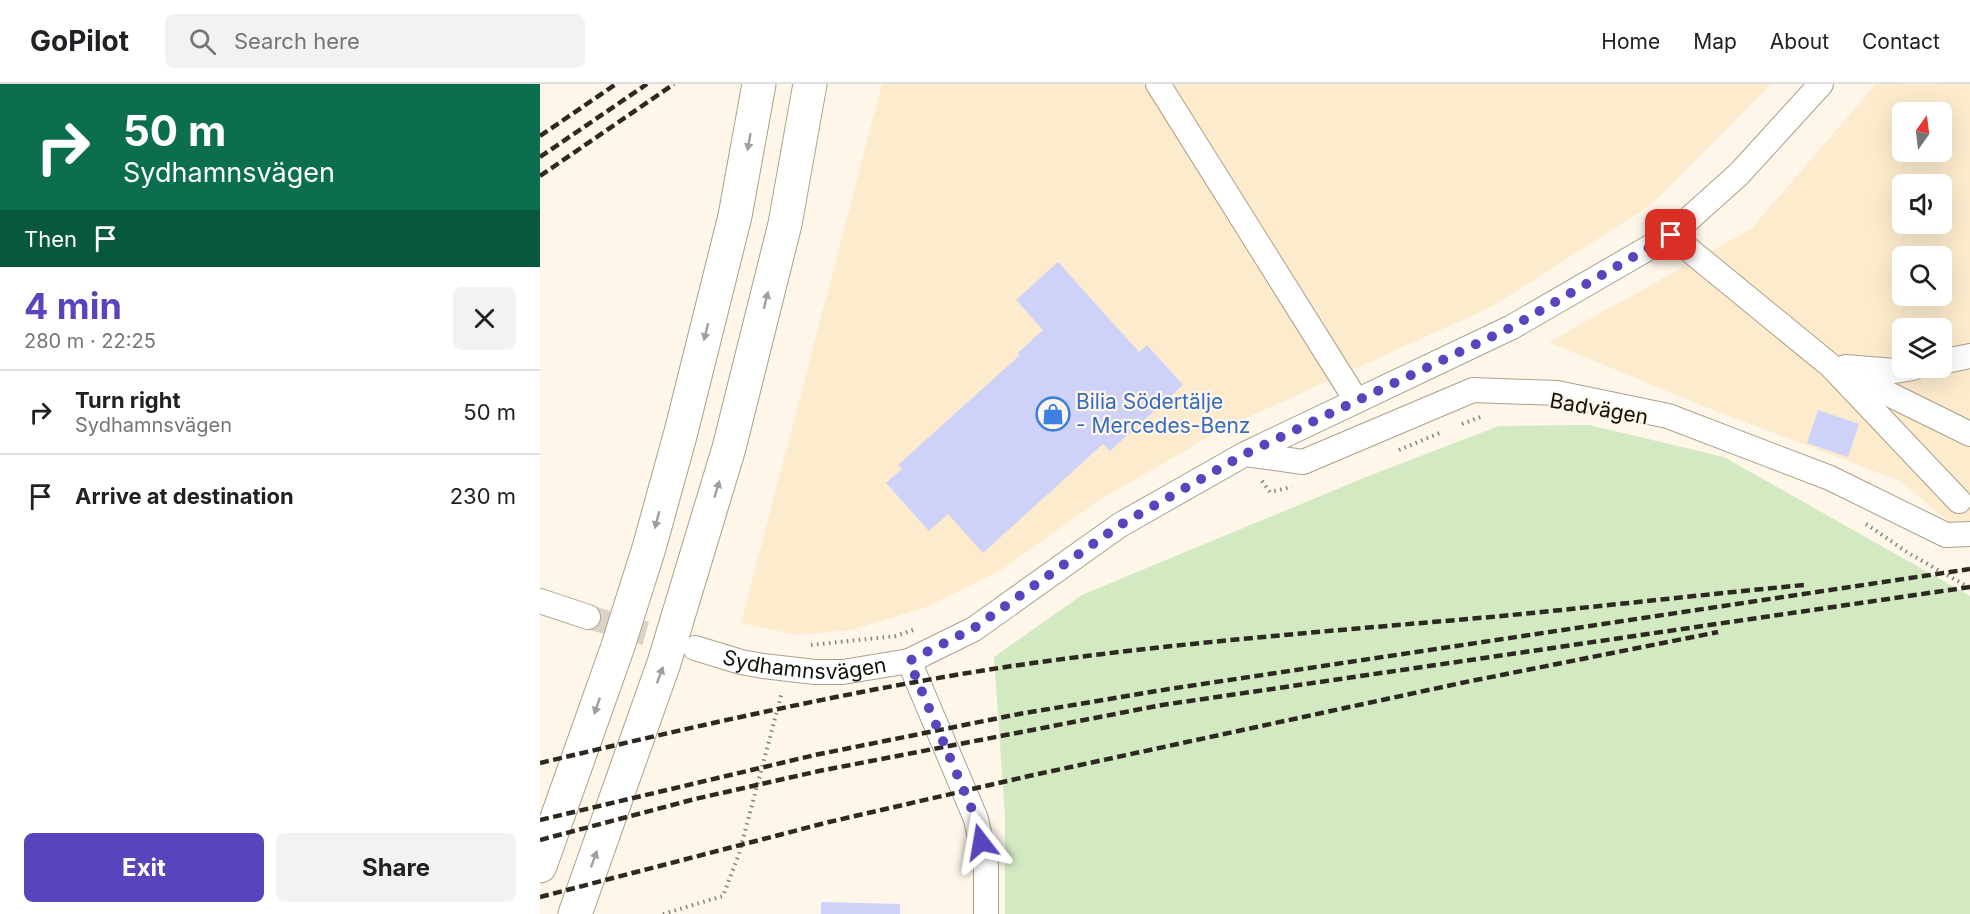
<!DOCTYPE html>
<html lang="en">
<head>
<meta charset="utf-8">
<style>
	:root { --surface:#fff; --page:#f2f2f2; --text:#202124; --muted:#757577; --line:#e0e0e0; --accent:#5944bd }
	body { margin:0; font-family:Inter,sans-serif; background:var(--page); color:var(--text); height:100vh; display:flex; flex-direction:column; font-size:22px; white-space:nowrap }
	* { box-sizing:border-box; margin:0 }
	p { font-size:20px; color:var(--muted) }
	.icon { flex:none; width:33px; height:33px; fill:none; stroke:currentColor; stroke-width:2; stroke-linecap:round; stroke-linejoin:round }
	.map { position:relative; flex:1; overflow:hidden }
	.drawer { display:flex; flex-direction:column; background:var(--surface); width:540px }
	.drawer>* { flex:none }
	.banner { background:#0b6e4f; color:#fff; overflow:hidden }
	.needle { width:39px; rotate:14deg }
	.controls { position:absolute; left:1352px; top:18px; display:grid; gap:12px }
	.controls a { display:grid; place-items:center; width:60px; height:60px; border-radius:9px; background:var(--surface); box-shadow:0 6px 24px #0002; font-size:30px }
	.pin { position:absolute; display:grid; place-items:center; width:51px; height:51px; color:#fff; margin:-26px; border-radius:12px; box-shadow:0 3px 9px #0006 }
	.me { position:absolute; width:66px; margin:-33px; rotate:346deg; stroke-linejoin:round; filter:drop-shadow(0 0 4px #0008) }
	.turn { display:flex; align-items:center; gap:21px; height:126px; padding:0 24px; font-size:27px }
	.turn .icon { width:78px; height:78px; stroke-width:2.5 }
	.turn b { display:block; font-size:42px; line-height:51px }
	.then { display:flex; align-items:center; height:57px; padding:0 24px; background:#0003; gap:12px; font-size:22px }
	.round { display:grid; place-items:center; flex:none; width:63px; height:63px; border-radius:9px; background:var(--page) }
	.head { display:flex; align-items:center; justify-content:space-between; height:102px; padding:0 24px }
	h1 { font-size:36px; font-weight:700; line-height:45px; color:var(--accent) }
	.action { display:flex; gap:12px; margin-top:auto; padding:12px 24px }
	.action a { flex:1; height:69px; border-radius:9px; background:var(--accent); color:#fff; font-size:24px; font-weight:700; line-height:69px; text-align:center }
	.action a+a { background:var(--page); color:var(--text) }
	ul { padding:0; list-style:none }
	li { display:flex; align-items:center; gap:18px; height:84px; padding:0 24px; border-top:2px solid var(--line) }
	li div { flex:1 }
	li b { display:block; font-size:22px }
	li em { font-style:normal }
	header { display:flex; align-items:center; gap:36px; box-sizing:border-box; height:84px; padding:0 30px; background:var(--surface); border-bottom:2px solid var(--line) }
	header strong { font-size:28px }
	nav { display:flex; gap:33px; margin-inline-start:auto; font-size:21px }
	.search { width:420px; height:54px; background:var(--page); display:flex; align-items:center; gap:15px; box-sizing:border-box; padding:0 21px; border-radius:9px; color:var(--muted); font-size:22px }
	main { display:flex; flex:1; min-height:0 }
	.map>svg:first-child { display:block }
	.built { fill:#fcebcc; fill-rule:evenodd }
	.green { fill:#d2e9c2 }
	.building { fill:#ced2f9 }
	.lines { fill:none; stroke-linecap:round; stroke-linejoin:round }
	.minor-tunnel { stroke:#dbd3c6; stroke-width:24; stroke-dasharray:24 12; stroke-linecap:butt }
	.minor-casing { stroke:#aca08a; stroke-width:26 }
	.highway-casing { stroke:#aca08a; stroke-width:35 }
	.path { stroke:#878176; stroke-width:4; stroke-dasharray:1.5 4.5; stroke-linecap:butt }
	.minor { stroke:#fff; stroke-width:24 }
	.highway { stroke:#fff; stroke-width:33 }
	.rail { stroke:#2d2920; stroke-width:4.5; stroke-dasharray:9 4.5; stroke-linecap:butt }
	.oneway { fill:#a19f9c }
	.route { stroke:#5944bd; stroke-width:10; stroke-dasharray:0 18 }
	.labels { text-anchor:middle; stroke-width:4.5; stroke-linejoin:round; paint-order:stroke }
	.shop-label { font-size:21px; fill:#366cbe; stroke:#fef6e8; text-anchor:start }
	.street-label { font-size:21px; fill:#130f07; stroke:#fef6e8 }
</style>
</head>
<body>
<header>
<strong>GoPilot</strong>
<div class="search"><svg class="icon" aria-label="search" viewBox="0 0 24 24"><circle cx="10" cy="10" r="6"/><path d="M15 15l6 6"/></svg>Search here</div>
<nav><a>Home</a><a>Map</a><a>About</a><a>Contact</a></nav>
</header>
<main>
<section class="drawer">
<div class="banner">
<div class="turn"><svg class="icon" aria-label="right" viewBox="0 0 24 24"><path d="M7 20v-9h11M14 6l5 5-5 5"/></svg><div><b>50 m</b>Sydhamnsvägen</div></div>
<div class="then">Then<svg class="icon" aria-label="arrive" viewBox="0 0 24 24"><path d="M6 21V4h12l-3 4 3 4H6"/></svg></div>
</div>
<div class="head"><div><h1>4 min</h1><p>280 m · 22:25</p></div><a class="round"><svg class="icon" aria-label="close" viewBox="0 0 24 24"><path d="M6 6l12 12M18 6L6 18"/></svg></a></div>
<ul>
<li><svg class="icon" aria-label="right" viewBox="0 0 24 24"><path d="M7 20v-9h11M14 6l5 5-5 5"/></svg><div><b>Turn right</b><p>Sydhamnsvägen</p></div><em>50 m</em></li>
<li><svg class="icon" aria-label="arrive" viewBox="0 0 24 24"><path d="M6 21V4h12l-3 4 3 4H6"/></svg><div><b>Arrive at destination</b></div><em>230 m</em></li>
</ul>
<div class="action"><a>Exit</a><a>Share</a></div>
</section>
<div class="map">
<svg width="1430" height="830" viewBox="0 0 1430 830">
	<rect width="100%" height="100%" fill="#fef6e8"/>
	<g class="built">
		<polygon points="342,0 1231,0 1112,120 953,222 682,345 556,418 461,486 384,524 310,546 256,551 201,539"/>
		<path d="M1336,0h94v455l-70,-58 -202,-77 -149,-62 202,-113zM1362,28h39v40h-39zM1362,100h39v40h-39zM1362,172h39v40h-39zM1362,244h39v40h-39z"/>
	</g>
	<polygon class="green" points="1049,341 1184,373 1430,512 1430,830 465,830 465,732 454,573 542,511 826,393 959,342"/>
	<g class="building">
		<polygon points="518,178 599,268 607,261 643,301 570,367 563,360 443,469 408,430 389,447 346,399 362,385 358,381 480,271 478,269 503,246 476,216"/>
		<polygon points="1278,326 1319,340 1308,373 1267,359"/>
		<polygon points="281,818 360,820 360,830 281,830"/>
	</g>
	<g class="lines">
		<polyline class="minor-tunnel" points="48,533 147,561"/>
		<g class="minor-casing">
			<g id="minor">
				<polyline points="618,0 816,316"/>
				<polyline points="1131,151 1291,282 1419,417"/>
				<polyline points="1401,278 1430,272"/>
				<polyline points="1305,283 1355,287 1373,284"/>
				<polyline points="1304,288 1430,350"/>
				<polyline points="705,370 763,378 933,306 1017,309 1128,332 1290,394 1406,451 1430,450"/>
				<polyline points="0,517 48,533"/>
				<path id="s1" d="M155,564l46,14 22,4 52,6h28l66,-11 65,-32 146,-104 125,-71 267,-127 159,-92 68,-61 82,-90"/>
				<polyline points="369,577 436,735 446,781 446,830"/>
			</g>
		</g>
		<g class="highway-casing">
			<g id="highway">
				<polyline points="0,782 77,565 109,464 141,348 195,132 219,0"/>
				<polyline points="35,830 124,579 189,364 245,140 270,0"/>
			</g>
		</g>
		<g class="path">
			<polyline points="922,340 943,332"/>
			<polyline points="859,366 902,348"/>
			<polyline points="722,397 730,408 752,403"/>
			<polyline points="1326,440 1370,470 1430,504"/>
			<polyline points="271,561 356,552 373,546"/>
			<polyline points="123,830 183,812 199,770 242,608"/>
		</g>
		<use href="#minor" class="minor"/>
		<use href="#highway" class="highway"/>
		<g class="rail">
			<polyline points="0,52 76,0"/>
			<polyline points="0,73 107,0"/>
			<polyline points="0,92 134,0"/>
			<path d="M0,679c156,-37 313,-73 472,-97 158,-23 319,-35 479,-49 104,-10 208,-22 313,-32"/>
			<polyline points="0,736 275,671 479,630 629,605 1430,485"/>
			<polyline points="0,756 155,715 279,687 622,621 1430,503"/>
			<polyline points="0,813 289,738 489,692 921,599 1178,548"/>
		</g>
	</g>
	<defs><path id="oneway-solid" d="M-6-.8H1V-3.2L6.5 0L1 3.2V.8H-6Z" transform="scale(1.5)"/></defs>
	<g class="oneway">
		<use href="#oneway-solid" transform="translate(209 58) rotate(100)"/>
		<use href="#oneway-solid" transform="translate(226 216) rotate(-76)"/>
		<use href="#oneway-solid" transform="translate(166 248) rotate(104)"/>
		<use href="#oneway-solid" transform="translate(177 405) rotate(-73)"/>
		<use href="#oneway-solid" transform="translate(117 436) rotate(105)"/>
		<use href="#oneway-solid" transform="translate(120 591) rotate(-70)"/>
		<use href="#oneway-solid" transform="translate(57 622) rotate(109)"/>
		<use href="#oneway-solid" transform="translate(54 775) rotate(-70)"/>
	</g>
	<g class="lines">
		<polyline class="route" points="441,758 436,735 369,577 434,544 580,441 705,370 972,243 1131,151"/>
	</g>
	<defs>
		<g id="shop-ring" transform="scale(1.725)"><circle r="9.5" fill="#fef6e8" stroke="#3f7fe0" stroke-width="1.5"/><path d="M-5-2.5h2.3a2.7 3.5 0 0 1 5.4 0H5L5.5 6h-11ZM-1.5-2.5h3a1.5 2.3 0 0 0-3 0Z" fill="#3f7fe0"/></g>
	</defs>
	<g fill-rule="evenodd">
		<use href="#shop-ring" x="513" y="330"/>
	</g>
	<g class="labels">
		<g class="shop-label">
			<text x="536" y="325">Bilia Södertälje<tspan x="536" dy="24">- Mercedes-Benz</tspan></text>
		</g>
		<g class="street-label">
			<text transform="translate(1059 325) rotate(10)" y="7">Badvägen</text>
			<text dy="7" stroke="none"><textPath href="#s1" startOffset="112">Sydhamnsvägen</textPath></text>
		</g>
	</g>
</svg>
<div class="controls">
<a><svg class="needle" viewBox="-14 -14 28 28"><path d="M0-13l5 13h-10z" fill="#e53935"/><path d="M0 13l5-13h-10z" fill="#757577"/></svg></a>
<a><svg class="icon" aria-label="sound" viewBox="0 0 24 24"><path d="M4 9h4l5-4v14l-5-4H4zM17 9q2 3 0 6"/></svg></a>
<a><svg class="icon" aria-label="search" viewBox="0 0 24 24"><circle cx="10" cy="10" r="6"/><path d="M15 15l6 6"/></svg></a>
<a><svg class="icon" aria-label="layers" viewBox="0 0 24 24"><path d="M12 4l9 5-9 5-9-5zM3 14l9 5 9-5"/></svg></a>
</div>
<div class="pin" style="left:1131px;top:151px;background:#d93025"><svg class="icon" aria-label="arrive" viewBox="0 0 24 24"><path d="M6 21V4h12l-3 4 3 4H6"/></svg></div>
<svg class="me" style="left:441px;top:758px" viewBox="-20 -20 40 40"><path d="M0-17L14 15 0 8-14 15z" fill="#5944bd" stroke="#fff" stroke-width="4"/></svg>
</div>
</main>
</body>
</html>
